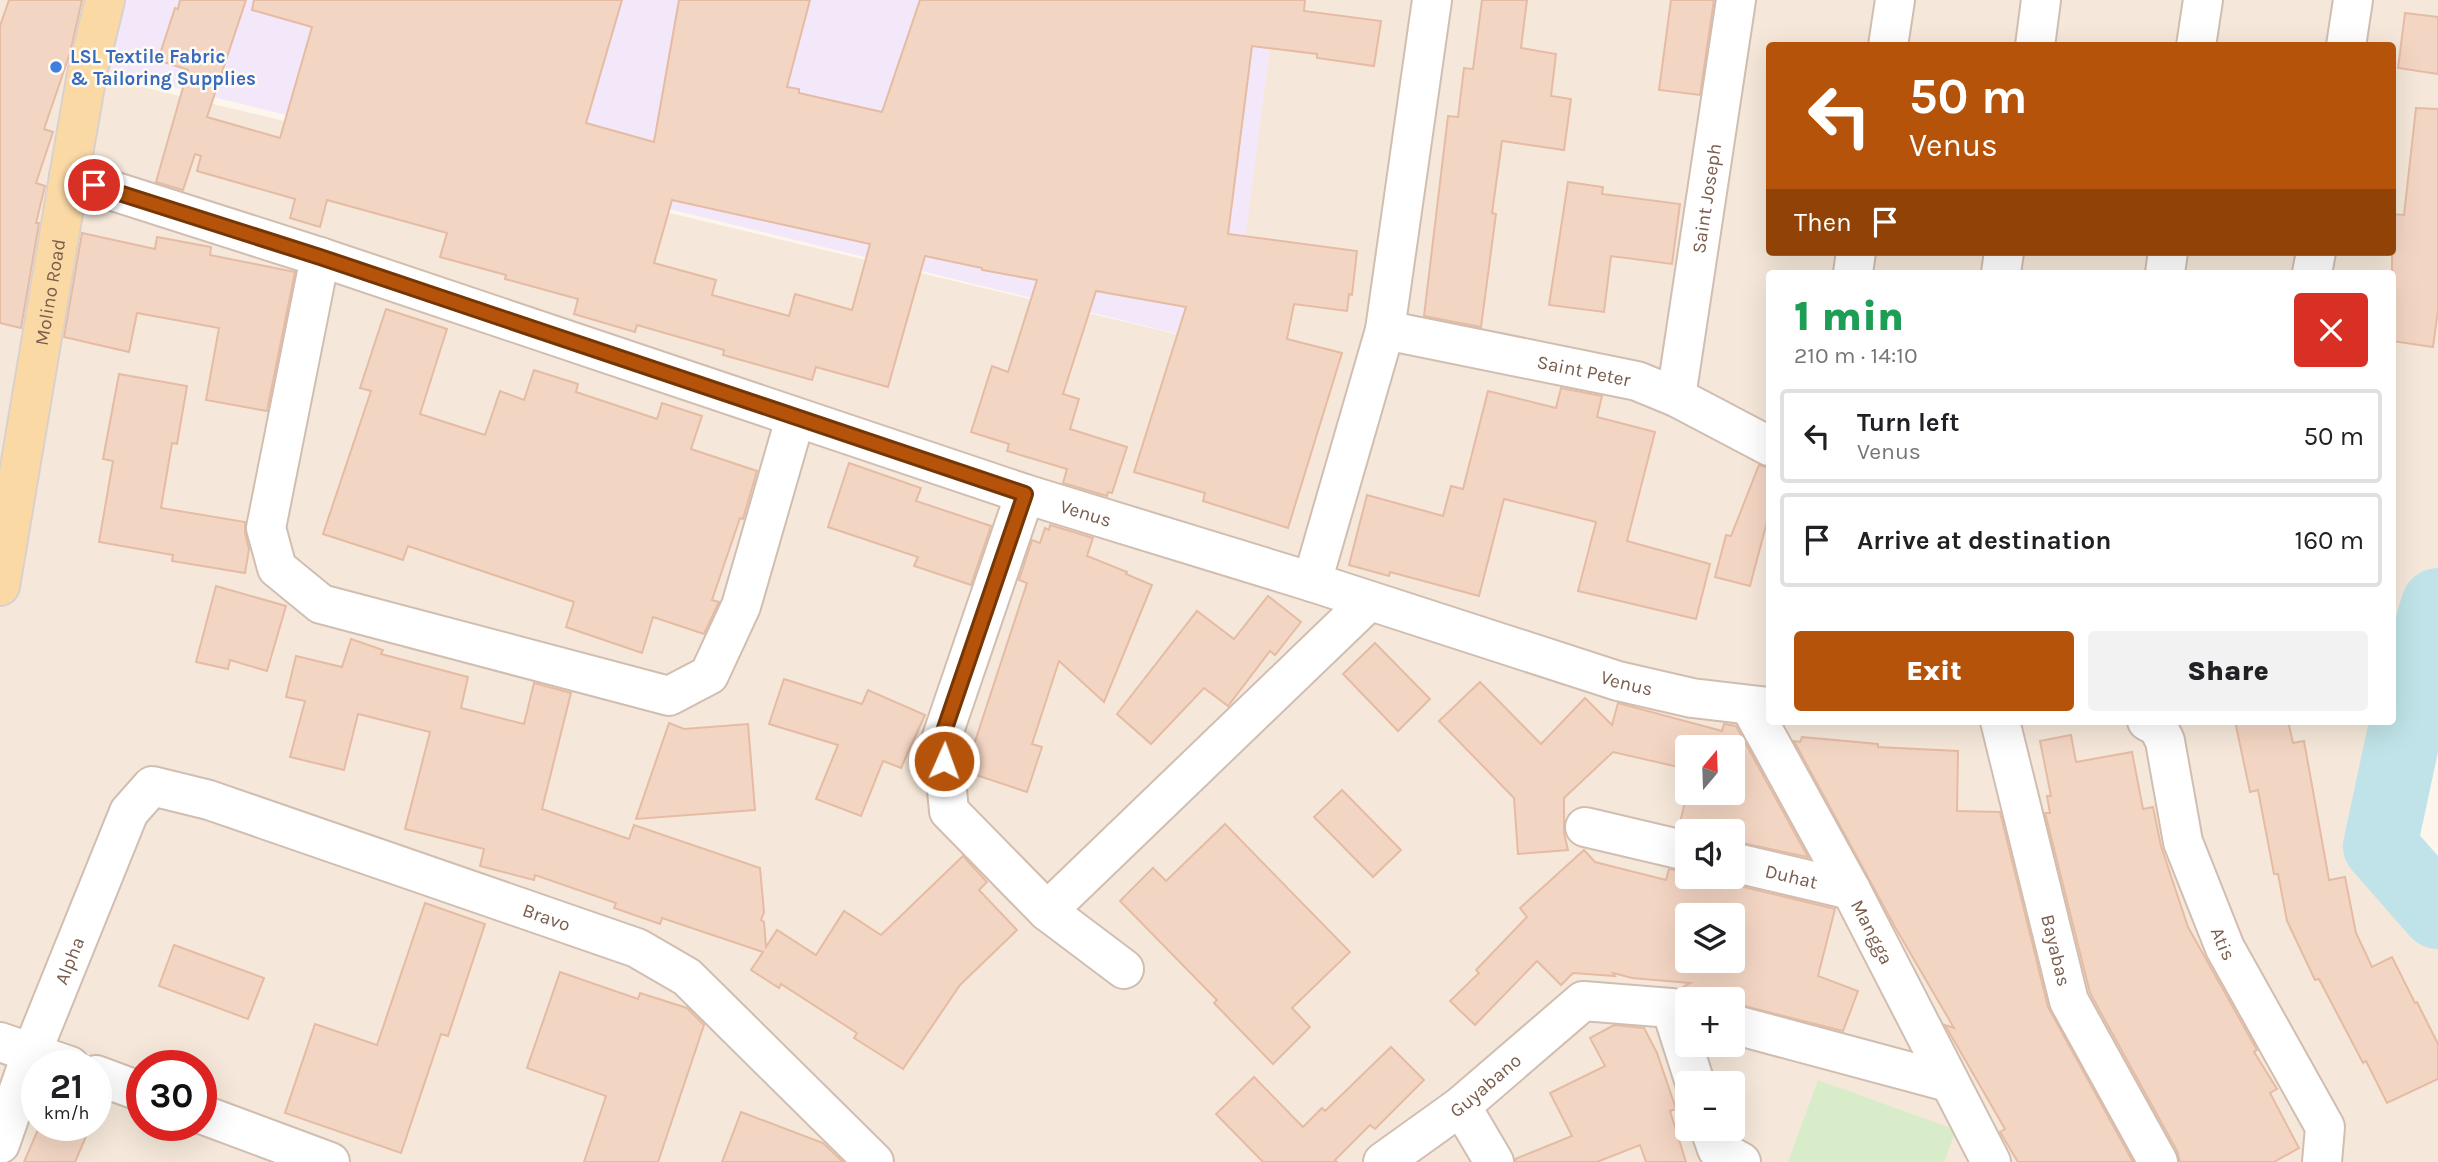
<!DOCTYPE html>
<html lang="en">
<head>
<meta charset="utf-8">
<style>
	:root { --surface:#fff; --page:#f2f2f2; --text:#202124; --muted:#757577; --line:#e0e0e0; --accent:#b45309 }
	body { margin:0; font-family:Karla,sans-serif; background:var(--page); color:var(--text); height:100vh; display:flex; flex-direction:column; font-size:26px; white-space:nowrap }
	* { box-sizing:border-box; margin:0 }
	p { font-size:23px; color:var(--muted) }
	.icon { flex:none; width:38px; height:38px; fill:none; stroke:currentColor; stroke-width:2; stroke-linecap:round; stroke-linejoin:round }
	.map { position:relative; flex:1; overflow:hidden }
	.details { position:absolute; left:1766px; top:270px; width:630px; height:455px; display:flex; flex-direction:column; background:var(--surface); border-radius:7px; box-shadow:0 7px 28px #0002 }
	.details>* { flex:none }
	.banner { position:absolute; left:1766px; top:42px; width:630px; height:214px; border-radius:7px; box-shadow:0 7px 28px #0002; background:#b45309; color:#fff; overflow:hidden }
	.needle { width:46px; rotate:19deg }
	.tools { position:absolute; left:1675px; top:735px; display:grid; gap:14px }
	.tools a { display:grid; place-items:center; width:70px; height:70px; border-radius:7px; background:var(--surface); box-shadow:0 7px 28px #0002; font-size:35px }
	.speed { position:absolute; left:21px; top:1050px; display:flex; gap:14px; font-size:35px; font-weight:700; text-align:center }
	.speed>* { display:grid; place-content:center; width:91px; height:91px; border-radius:50%; background:var(--surface); box-shadow:0 7px 28px #0002; line-height:1 }
	.speed small { font-size:18px; font-weight:400 }
	.speed .limit { border:10px solid #d22; background:#fff; color:#111 }
	.pin { position:absolute; display:grid; place-items:center; width:60px; height:60px; color:#fff; margin:-30px; border:4px solid #fff; border-radius:50%; box-shadow:0 2px 7px #0007 }
	.me { position:absolute; width:77px; margin:-38px; rotate:2deg; stroke-linejoin:round; filter:drop-shadow(0 0 5px #0008) }
	.turn { display:flex; align-items:center; gap:24px; height:147px; padding:0 28px; font-size:32px }
	.turn .icon { width:91px; height:91px; stroke-width:2.5 }
	.turn b { display:block; font-size:49px; line-height:60px }
	.then { display:flex; align-items:center; height:66px; padding:0 28px; background:#0003; gap:14px; font-size:26px }
	.round { display:grid; place-items:center; flex:none; width:74px; height:74px; border-radius:7px; background:var(--page) }
	.headline { display:flex; align-items:center; justify-content:space-between; height:119px; padding:0 28px }
	h1 { font-size:42px; font-weight:800; line-height:52px; color:#1e9e55 }
	.action { display:flex; gap:14px; margin-top:auto; padding:14px 28px }
	.action a { flex:1; height:80px; border-radius:7px; background:var(--accent); color:#fff; font-size:28px; font-weight:800; line-height:80px; text-align:center }
	.action a+a { background:var(--page); color:var(--text) }
	ul { padding:0; list-style:none }
	li { display:flex; align-items:center; gap:21px; height:94px; margin:0 14px 10px; padding:0 14px; border:4px solid var(--line); border-radius:7px }
	li div { flex:1 }
	li b { display:block; font-size:26px }
	li em { font-style:normal }
	.map>svg:first-child { display:block }
	.residential { fill:#f5e8da; fill-rule:evenodd }
	.education { fill:#f3e8fa }
	.green { fill:#d8ecc9 }
	.lines { fill:none; stroke-linecap:round; stroke-linejoin:round }
	.river { stroke:#bfe3e8; stroke-width:74 }
	.building { fill:#f3d5c3; stroke:#e6bba3; stroke-width:2; fill-rule:evenodd }
	.minor-casing { stroke:#d1beb0; stroke-width:42 }
	.major-casing { stroke:#dad1cd; stroke-width:42 }
	.minor { stroke:#fff; stroke-width:38 }
	.major { stroke:#fbd9a5; stroke-width:38 }
	.route-casing { stroke:#753606; stroke-width:18 }
	.route { stroke:#b45309; stroke-width:12 }
	.shop-dot { fill:#3f7fe0; stroke:#fffaf3; stroke-width:2.5 }
	.labels { text-anchor:middle; stroke-width:5; stroke-linejoin:round; paint-order:stroke }
	.shop-label { font-size:19px; font-weight:bold; fill:#366cbe; stroke:#fffaf3; text-anchor:start }
	.street-label { font-size:19px; fill:#7a5c4d; stroke:#fffaf3 }
</style>
</head>
<body>
<div class="map">
<svg width="2438" height="1162" viewBox="0 0 2438 1162">
	<rect width="100%" height="100%" fill="#fdf6ec"/>
	<path class="residential" d="M0,0h105l-17,74 1142,273 46,-347h1162v605l-20,64 -38,177 58,66v250h-2438zM1769,46h623v206h-623zM1769,273h623v448h-623zM1687,747h45v46h-45zM1687,831h45v46h-45zM1687,915h45v46h-45zM1687,999h45v46h-45zM37,1066h59v59h-59zM142,1066h59v59h-59zM1687,1083h45v46h-45z"/>
	<polygon class="education" points="124,0 1276,0 1231,347 107,71"/>
	<polygon class="green" points="1818,1080 1956,1130 1944,1162 1788,1162"/>
	<g class="lines">
		<polyline class="river" points="2438,605 2418,669 2380,846 2438,912"/>
	</g>
	<g class="building">
		<polygon points="9,0 82,0 70,53 44,129 53,132 36,183 45,186 36,223 39,223 21,328 0,323 0,26"/>
		<path d="M180,0h66l-39,117 73,21 32,-111 -60,-17 2,-10h368l-36,123 68,19 25,-142h131l-23,87 12,2v4l83,19 38,-112h385l-1,11 77,10 -7,45 -57,-8v-4l-65,-8 -24,188 129,17 -5,44 -3,-1 -2,17 -53,-7 -7,35 55,14 -54,175 -85,-27 2,-8 -71,-21 52,-165 -90,-16 -33,103 16,5 -9,30 57,18 -15,46 -4,-1 -1,4 -44,-13 4,-14 -60,-18 2,-7 -38,-12 21,-66 16,6 29,-92 -55,-10v-2l-57,-12 -37,131 -72,-20 -4,13 -89,-25 1,-5 -87,-25 -2,7 -61,-18 4,-15 -73,-20 1,-4 -66,-18 7,-24 -120,-33 -7,27 -30,-9 5,-19 -98,-28 4,-15 -6,-2 -12,36 -27,-8 32,-112 -30,-10 17,-52 3,1zM672,200l198,44 -18,66 -57,-16 -6,22 -77,-21 4,-15 -62,-17z"/>
		<polygon points="1482,0 1527,0 1521,48 1556,54 1551,96 1571,99 1564,150 1502,141 1492,213 1496,214 1481,327 1424,316 1448,116 1458,117 1464,68 1473,69"/>
		<polygon points="1671,0 1714,0 1700,95 1659,90"/>
		<polygon points="2405,13 2438,17 2438,74 2398,68"/>
		<polygon points="2416,108 2438,109 2438,310 2433,347 2392,341 2392,214 2404,215"/>
		<polygon points="1568,182 1603,187 1602,194 1680,204 1672,264 1611,256 1604,312 1549,305"/>
		<polygon points="82,233 155,249 157,237 211,247 210,255 295,272 267,411 206,400 219,328 137,313 129,352 64,337"/>
		<polygon points="386,309 447,329 420,414 485,435 500,391 524,400 534,370 578,384 576,392 657,419 662,403 702,416 691,449 757,471 743,519 740,518 712,600 719,602 704,634 653,617 642,653 566,627 574,602 408,546 403,560 323,534 371,391 360,388"/>
		<polygon points="119,374 187,386 177,444 172,443 161,508 245,522 245,533 249,549 245,573 172,561 173,555 99,542 113,461 103,459"/>
		<polygon points="1561,388 1602,396 1597,417 1655,432 1627,541 1710,564 1696,619 1578,591 1596,522 1504,499 1479,596 1390,572 1389,576 1349,565 1367,495 1443,516 1451,486 1463,489 1488,391 1556,408"/>
		<polygon points="849,463 921,488 916,501 991,526 971,585 914,566 918,557 828,527"/>
		<polygon points="1759,465 1769,468 1769,514 1750,586 1715,577 1726,535 1731,536"/>
		<polygon points="1050,525 1093,538 1087,556 1127,572 1126,574 1152,585 1104,702 1059,661 1032,744 1042,747 1027,792 967,772 967,766 1027,583 1019,580 1032,540 1040,543 1045,528 1049,530"/>
		<polygon points="216,586 286,606 267,671 230,660 228,669 196,662"/>
		<polygon points="1268,596 1301,622 1275,655 1270,651 1228,706 1204,688 1151,744 1117,714 1197,611 1234,639"/>
		<polygon points="351,639 383,650 381,654 468,677 461,708 524,724 534,683 571,693 542,809 629,839 634,825 760,868 764,912 761,920 764,922 766,947 777,930 816,955 844,911 881,935 963,856 987,882 979,890 1017,930 960,985 903,1069 854,1038 857,1033 781,984 779,988 751,970 763,952 662,918 660,924 614,908 616,903 535,875 534,880 480,866 484,849 405,829 430,732 358,714 344,770 290,757 305,701 286,697 296,656 342,667"/>
		<polygon points="1375,643 1430,699 1398,731 1343,674"/>
		<polygon points="784,679 862,704 868,690 925,715 901,768 883,761 861,816 816,799 838,745 769,724"/>
		<polygon points="1480,682 1541,744 1585,698 1612,725 1618,703 1722,731 1724,724 1736,726 1808,857 1732,841 1732,831 1695,831 1679,827 1687,793 1732,793 1732,747 1687,747 1687,769 1613,752 1564,798 1564,833 1568,850 1518,854 1514,798 1439,721"/>
		<polygon points="2235,721 2288,721 2293,743 2304,741 2329,880 2345,877 2356,933 2372,967 2392,957 2415,1003 2417,1002 2438,1044 2438,1079 2387,1103 2366,1061 2363,1063 2319,979 2315,980 2287,921 2278,874 2274,874 2258,790 2250,792"/>
		<polygon points="669,723 684,729 748,724 755,810 636,819"/>
		<polygon points="2071,735 2076,762 2132,752 2143,809 2153,807 2161,846 2188,927 2257,1050 2254,1052 2277,1089 2270,1093 2299,1148 2274,1162 2180,1162 2177,1151 2090,993 2045,813 2050,813 2047,796 2051,796 2040,741"/>
		<polygon points="1802,737 1878,744 1878,747 1958,751 1957,811 2000,812 2048,1007 2133,1162 2018,1162 2000,1132 2005,1129 1945,1025 1954,1028 1895,927 1794,741 1800,742"/>
		<polygon points="1342,790 1401,850 1373,877 1314,817"/>
		<polygon points="1225,824 1350,952 1292,1008 1310,1027 1273,1064 1214,1003 1217,1000 1120,901 1153,868 1166,881"/>
		<path d="M1584,850l11,12 71,18 3,-11 18,3v5h29l11,6 108,26 -17,67 40,15 -15,40 -111,-28v-4l-51,-11 9,-5 -58,-5 -19,-5 2,3 -42,-3 -12,12 -24,-24 -62,64 -25,-24 29,-28 -3,-3 51,-53 -7,-9zM1687,915h45v46h-45z"/>
		<polygon points="425,903 485,924 448,1036 441,1034 401,1153 285,1113 315,1024 377,1045"/>
		<polygon points="174,945 264,978 248,1019 159,986"/>
		<polygon points="560,972 638,999 640,993 687,1008 704,1025 658,1162 584,1162 606,1096 527,1068"/>
		<polygon points="1614,1025 1644,1028 1657,1053 1676,1109 1670,1111 1686,1162 1646,1162 1640,1145 1597,1162 1516,1162 1515,1159 1572,1136 1550,1093 1605,1066 1590,1038"/>
		<polygon points="1391,1047 1424,1080 1375,1129 1370,1125 1335,1160 1337,1162 1263,1162 1216,1114 1254,1077 1303,1127 1322,1108 1325,1111"/>
		<polygon points="741,1112 823,1143 843,1162 722,1162"/>
		<polygon points="40,1125 91,1125 75,1162 24,1162"/>
	</g>
	<g class="lines">
		<g class="minor-casing">
			<g id="minor">
				<polyline points="1888,46 1895,0"/>
				<polyline points="2035,46 2041,0"/>
				<polyline points="2196,46 2203,0"/>
				<polyline points="2346,46 2353,0"/>
				<path id="s1" d="M69,177l251,80 705,237 287,88 306,99 74,17 77,9"/>
				<polyline points="320,257 266,528 277,568 321,604 669,696 709,675 741,606 795,419"/>
				<polyline points="1853,273 1856,252"/>
				<polyline points="2001,273 2004,252"/>
				<polyline points="2165,273 2168,252"/>
				<polyline points="2312,273 2316,252"/>
				<path id="s2" d="M1385,330l252,51 39,16 93,49"/>
				<path id="s3" d="M1676,397l60,-397"/>
				<polyline points="1025,494 942,737 949,811 1047,911 1124,969"/>
				<polyline points="1312,582 1385,330 1432,0"/>
				<path id="s4" d="M1750,706l101,184 140,272"/>
				<path id="s5" d="M2000,721l69,280 89,161"/>
				<path id="s6" d="M2147,721l11,6 7,14 18,101 42,106 100,179 -3,35"/>
				<polyline points="1585,827 1687,851"/>
				<path id="s7" d="M1732,862l119,28"/>
				<polyline points="1047,911 1369,601"/>
				<polyline points="1671,1008 1695,1083"/>
				<polyline points="1732,1024 1948,1082"/>
				<polyline points="0,1042 70,1066"/>
				<polyline points="96,1075 142,1092"/>
				<polyline points="1461,1106 1494,1162"/>
				<polyline points="201,1114 330,1162"/>
				<polyline points="1710,1129 1717,1149 1741,1162"/>
				<path id="s8" d="M0,1144l32,-92 97,-240 23,-26 57,14 428,148 50,29 187,185"/>
				<path id="s9" d="M1383,1162l78,-56 122,-105 88,7 16,4"/>
			</g>
		</g>
		<g class="major-casing">
			<g id="major">
				<path id="s10" d="M0,586l69,-409 18,-103 18,-74"/>
			</g>
		</g>
		<use href="#minor" class="minor"/>
		<use href="#major" class="major"/>
	</g>
	<g class="lines">
		<g class="route-casing">
			<polyline id="route" points="94,185 320,257 1025,494 942,737 944,761"/>
		</g>
		<use href="#route" class="route"/>
	</g>
	<circle class="shop-dot" cx="56" cy="67" r="7"/>
	<g class="labels">
		<g class="shop-label">
			<text x="70" y="63">LSL Textile Fabric<tspan x="70" dy="22">&amp; Tailoring Supplies</tspan></text>
		</g>
		<g class="street-label">
			<text dy="7" stroke="none"><textPath href="#s3" startOffset="201">Saint Joseph</textPath></text>
			<text dy="7" stroke="none"><textPath href="#s10" startOffset="298">Molino Road</textPath></text>
			<text dy="7" stroke="none"><textPath href="#s2" startOffset="203">Saint Peter</textPath></text>
			<text dy="7" stroke="none"><textPath href="#s1" startOffset="1071">Venus</textPath></text>
			<text dy="7" stroke="none"><textPath href="#s1" startOffset="1638">Venus</textPath></text>
			<text dy="7" stroke="none"><textPath href="#s7" startOffset="61">Duhat</textPath></text>
			<text dy="7" stroke="none"><textPath href="#s8" startOffset="807">Bravo</textPath></text>
			<text dy="7" stroke="none"><textPath href="#s4" startOffset="257">Mangga</textPath></text>
			<text dy="7" stroke="none"><textPath href="#s6" startOffset="240">Atis</textPath></text>
			<text dy="7" stroke="none"><textPath href="#s5" startOffset="236">Bayabas</textPath></text>
			<text dy="7" stroke="none"><textPath href="#s8" startOffset="196">Alpha</textPath></text>
			<text dy="7" stroke="none"><textPath href="#s9" startOffset="128">Guyabano</textPath></text>
		</g>
	</g>
</svg>
<div class="tools">
<a><svg class="needle" viewBox="-14 -14 28 28"><path d="M0-13l5 13h-10z" fill="#e53935"/><path d="M0 13l5-13h-10z" fill="#757577"/></svg></a>
<a><svg class="icon" aria-label="sound" viewBox="0 0 24 24"><path d="M4 9h4l5-4v14l-5-4H4zM17 9q2 3 0 6"/></svg></a>
<a><svg class="icon" aria-label="layers" viewBox="0 0 24 24"><path d="M12 4l9 5-9 5-9-5zM3 14l9 5 9-5"/></svg></a>
<a>+</a>
<a>−</a>
</div>
<div class="speed"><div>21<small>km/h</small></div><div class="limit">30</div></div>
<div class="pin" style="left:94px;top:185px;background:#d93025"><svg class="icon" aria-label="arrive" viewBox="0 0 24 24"><path d="M6 21V4h12l-3 4 3 4H6"/></svg></div>
<svg class="me" style="left:944px;top:761px" viewBox="-20 -20 40 40"><circle r="17" fill="#b45309" stroke="#fff" stroke-width="3"/><path d="M0-11L8 9 0 5-8 9z" fill="#fff"/></svg>
<div class="banner">
<div class="turn"><svg class="icon" aria-label="left" viewBox="0 0 24 24"><path d="M17 20v-9H6M10 6l-5 5 5 5"/></svg><div><b>50 m</b>Venus</div></div>
<div class="then">Then<svg class="icon" aria-label="arrive" viewBox="0 0 24 24"><path d="M6 21V4h12l-3 4 3 4H6"/></svg></div>
</div>
<section class="details">
<div class="headline"><div><h1>1 min</h1><p>210 m · 14:10</p></div><a class="round" style="background:#d93025;color:#fff"><svg class="icon" aria-label="close" viewBox="0 0 24 24"><path d="M6 6l12 12M18 6L6 18"/></svg></a></div>
<ul>
<li><svg class="icon" aria-label="left" viewBox="0 0 24 24"><path d="M17 20v-9H6M10 6l-5 5 5 5"/></svg><div><b>Turn left</b><p>Venus</p></div><em>50 m</em></li>
<li><svg class="icon" aria-label="arrive" viewBox="0 0 24 24"><path d="M6 21V4h12l-3 4 3 4H6"/></svg><div><b>Arrive at destination</b></div><em>160 m</em></li>
</ul>
<div class="action"><a>Exit</a><a>Share</a></div>
</section>
</div>
</body>
</html>
